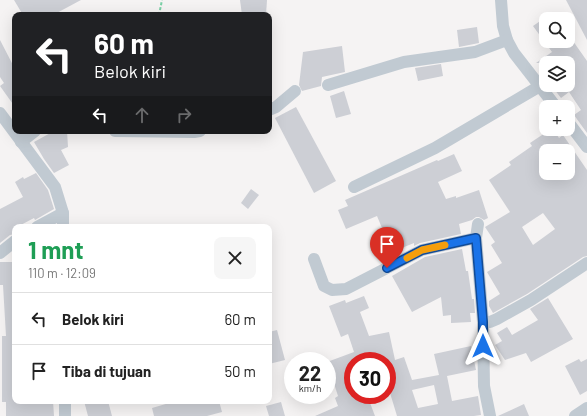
<!DOCTYPE html>
<html lang="id">
<head>
<meta charset="utf-8">
<style>
	:root { --surface:#fff; --page:#f6f6f6; --text:#222; --muted:#767676; --line:#e0e0e0 }
	body { margin:0; font-family:Barlow,sans-serif; background:var(--page); color:var(--text); height:100vh; display:flex; flex-direction:column; font-size:15px; white-space:nowrap }
	* { box-sizing:border-box; margin:0 }
	p { font-size:13px; color:var(--muted) }
	.icon { flex:none; width:22px; height:22px; fill:none; stroke:currentColor; stroke-width:2; stroke-linecap:round; stroke-linejoin:round }
	.map { position:relative; flex:1; overflow:hidden }
	.drawer { position:absolute; left:12px; top:224px; width:260px; height:180px; display:flex; flex-direction:column; background:var(--surface); border-radius:8px; box-shadow:0 4px 16px #0002 }
	.drawer>* { flex:none }
	.top-card { position:absolute; left:12px; top:12px; width:260px; height:122px; border-radius:8px; box-shadow:0 4px 16px #0002; background:#202124; color:#fff; overflow:hidden }
	.fabs { position:absolute; left:539px; top:12px; display:grid; gap:8px }
	.fabs a { display:grid; place-items:center; width:36px; height:36px; border-radius:8px; background:var(--surface); box-shadow:0 4px 16px #0002; font-size:20px }
	.speed { position:absolute; left:284px; top:352px; display:flex; gap:8px; font-size:20px; font-weight:700; text-align:center }
	.speed>* { display:grid; place-content:center; width:52px; height:52px; border-radius:50%; background:var(--surface); box-shadow:0 4px 16px #0002; line-height:1 }
	.speed small { font-size:10px; font-weight:400 }
	.speed .limit { border:6px solid #d22; background:#fff; color:#111 }
	.pin { position:absolute; display:grid; place-items:center; width:34px; height:34px; color:#fff; margin:-41px -17px; border-radius:50% 50% 50% 0; rotate:-45deg; box-shadow:0 0 4px #0007 }
	.pin .icon { rotate:45deg }
	.me { position:absolute; width:44px; margin:-22px; rotate:0deg; stroke-linejoin:round; filter:drop-shadow(0 0 3px #0008) }
	.turn { display:flex; align-items:center; gap:14px; height:84px; padding:0 16px; font-size:18px }
	.turn .icon { width:52px; height:52px; stroke-width:2.5 }
	.turn b { display:block; font-size:28px; line-height:34px }
	.lanes { display:flex; align-items:center; height:38px; padding:0 16px; background:#0003; justify-content:center; gap:20px; direction:ltr }
	.lanes .off { opacity:.35 }
	.round { display:grid; place-items:center; flex:none; width:42px; height:42px; border-radius:8px; background:var(--page) }
	.headline { display:flex; align-items:center; justify-content:space-between; height:68px; padding:0 16px }
	h1 { font-size:24px; font-weight:700; line-height:30px; color:#1e9e55 }
	ul { padding:0; list-style:none }
	li { display:flex; align-items:center; gap:12px; height:52px; padding:0 16px; border-top:1px solid var(--line) }
	li div { flex:1 }
	li b { display:block; font-size:15px }
	li em { font-style:normal }
	.map>svg:first-child { display:block }
	.building { fill:#cdcfd5; fill-rule:evenodd }
	.lines { fill:none; stroke-linecap:round; stroke-linejoin:round }
	.path { stroke:#7ad0a6; stroke-width:2; stroke-dasharray:3 2; stroke-linecap:butt }
	.street { stroke:#c1cad2; stroke-width:12 }
	.route-casing { stroke:#114b97; stroke-width:10 }
	.route { stroke:#1a73e8; stroke-width:7 }
	.slow { stroke:#f59e0b; stroke-width:7 }
</style>
</head>
<body>
<div class="map">
<svg width="587" height="416" viewBox="0 0 587 416">
	<rect width="100%" height="100%" fill="#f5f3f3"/>
	<g class="building">
		<polygon points="14,0 81,0 53,15 23,15"/>
		<polygon points="240,0 267,0 266,15 242,15"/>
		<polygon points="566,0 587,0 587,40"/>
		<polygon points="546,17 546,41 573,41 587,61 587,133 574,115 581,110 569,92 561,98 551,85 568,85 568,63 536,63 552,52 533,26"/>
		<polygon points="477,27 479,43 459,47 457,30"/>
		<polygon points="0,40 15,69 15,107 0,86 4,83 0,77"/>
		<polygon points="342,46 345,72 322,77 321,86 302,91 299,85 303,52"/>
		<polygon points="441,64 443,76 418,81 415,68"/>
		<polygon points="344,91 351,114 336,118 330,96"/>
		<polygon points="296,107 336,181 314,193 275,118"/>
		<path d="M551,129h2l6,9 4,-3 24,35v86l-4,1 -56,37 -34,19 -4,-7v-5l11,-7 -13,-22 15,-9 -11,-18 4,-3 -10,-15 25,-15 -21,-32 22,-15 -2,-3 23,-16 -2,-3zM546,151h22v22h-22zM543,213l12,16 -22,16 -11,-18z"/>
		<polygon points="54,131 67,131 68,147 61,150 69,165 54,173 44,159 34,142"/>
		<polygon points="454,154 462,171 438,182 446,199 456,196 456,198 479,190 488,218 484,220 479,217 476,217 472,220 459,224 461,234 420,243 414,246 414,243 392,252 377,216 346,229 338,210 348,206 345,200 437,160 438,161"/>
		<polygon points="36,173 48,190 54,209 35,220 34,218 17,227 15,227 15,234 10,235 0,243 0,209 23,197 15,182 23,177 24,179"/>
		<polygon points="251,189 259,195 248,209 241,203"/>
		<polygon points="462,249 466,271 468,271 472,299 474,299 475,313 470,313 471,322 451,323 451,315 443,316 441,297 412,312 392,276 425,257"/>
		<polygon points="0,262 15,262 15,401 53,401 54,416 6,416 6,402 2,402 2,336 6,336 3,285 0,285"/>
		<path d="M364,296l5,12 -9,4 9,24 20,-4 6,28 9,-3 8,23 27,-5 -5,-21 37,-8 5,24 -29,6 5,25 26,-5 3,19 -7,1h-77l-10,-33v-22h-34v34h14l8,21h-60l23,-10 -3,-8 3,-2 -11,-34 27,-10 -6,-18 -7,3 -12,-31 16,-6 1,3zM434,385l4,19 -20,4 -6,-18z"/>
		<polygon points="548,298 573,339 531,362 526,353 505,360 495,345 502,341 497,333 507,327 512,335 538,320 530,309"/>
		<polygon points="277,330 285,360 269,364 269,332"/>
		<polygon points="579,359 581,362 587,359 587,391 580,395 565,366"/>
		<polygon points="84,401 108,401 112,416 88,416"/>
		<polygon points="176,401 219,401 222,412 207,416 154,416 152,408"/>
		<polygon points="281,402 285,416 269,416 266,406"/>
		<polygon points="524,404 529,416 498,416"/>
	</g>
	<g class="lines">
		<polyline class="path" points="159,15 162,0"/>
		<g class="street">
			<polyline points="501,0 503,26 507,40 514,53 556,107"/>
			<polyline points="328,85 404,62 475,52 507,40"/>
			<polyline points="269,110 276,107 295,91"/>
			<polyline points="0,113 55,187 63,213 63,227"/>
			<polyline points="568,122 587,147"/>
			<polyline points="115,131 194,132 200,131"/>
			<polyline points="21,142 35,131"/>
			<polyline points="354,187 435,148 540,86"/>
			<polyline points="478,224 476,238 483,322 484,386 490,416"/>
			<polyline points="37,227 63,213"/>
			<polyline points="0,253 15,241"/>
			<polyline points="314,259 324,286 332,290 346,289 422,250 476,238"/>
			<polyline points="483,322 490,322 497,319 531,300 587,263"/>
			<polyline points="65,401 65,416"/>
			<polyline points="575,416 587,408"/>
		</g>
	</g>
	<g class="lines">
		<g class="route-casing">
			<polyline id="route" points="387,268 422,250 476,238 483,322 483,346"/>
		</g>
		<use href="#route" class="route"/>
		<polyline class="slow" points="407,258 422,250 445,245"/>
	</g>
</svg>
<div class="fabs">
<a><svg class="icon" aria-label="search" viewBox="0 0 24 24"><circle cx="10" cy="10" r="6"/><path d="M15 15l6 6"/></svg></a>
<a><svg class="icon" aria-label="layers" viewBox="0 0 24 24"><path d="M12 4l9 5-9 5-9-5zM3 14l9 5 9-5"/></svg></a>
<a>+</a>
<a>−</a>
</div>
<div class="speed"><div>22<small>km/h</small></div><div class="limit">30</div></div>
<div class="pin" style="left:387px;top:268px;background:#d93025"><svg class="icon" aria-label="arrive" viewBox="0 0 24 24"><path d="M6 21V4h12l-3 4 3 4H6"/></svg></div>
<svg class="me" style="left:483px;top:346px" viewBox="-20 -20 40 40"><path d="M0-17L14 15 0 8-14 15z" fill="#1a73e8" stroke="#fff" stroke-width="4"/></svg>
<div class="top-card">
<div class="turn"><svg class="icon" aria-label="left" viewBox="0 0 24 24"><path d="M17 20v-9H6M10 6l-5 5 5 5"/></svg><div><b>60 m</b>Belok kiri</div></div>
<div class="lanes"><svg class="icon" aria-label="left" viewBox="0 0 24 24"><path d="M17 20v-9H6M10 6l-5 5 5 5"/></svg><svg class="icon off" aria-label="ahead" viewBox="0 0 24 24"><path d="M12 20V5M6 11l6-6 6 6"/></svg><svg class="icon off" aria-label="right" viewBox="0 0 24 24"><path d="M7 20v-9h11M14 6l5 5-5 5"/></svg></div>
</div>
<section class="drawer">
<div class="headline"><div><h1>1 mnt</h1><p>110 m · 12:09</p></div><a class="round"><svg class="icon" aria-label="close" viewBox="0 0 24 24"><path d="M6 6l12 12M18 6L6 18"/></svg></a></div>
<ul>
<li><svg class="icon" aria-label="left" viewBox="0 0 24 24"><path d="M17 20v-9H6M10 6l-5 5 5 5"/></svg><div><b>Belok kiri</b></div><em>60 m</em></li>
<li><svg class="icon" aria-label="arrive" viewBox="0 0 24 24"><path d="M6 21V4h12l-3 4 3 4H6"/></svg><div><b>Tiba di tujuan</b></div><em>50 m</em></li>
</ul>
</section>
</div>
</body>
</html>
